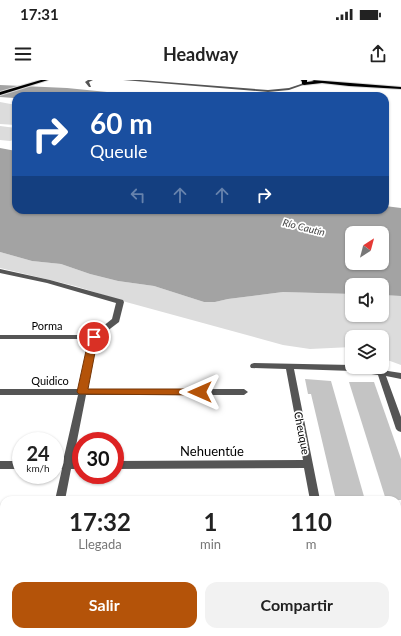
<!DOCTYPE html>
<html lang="es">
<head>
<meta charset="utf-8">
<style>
	:root { --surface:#fff; --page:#f2f2f2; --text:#222; --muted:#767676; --accent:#b45309 }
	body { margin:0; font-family:Lato,sans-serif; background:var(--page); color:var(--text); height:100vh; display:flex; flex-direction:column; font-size:15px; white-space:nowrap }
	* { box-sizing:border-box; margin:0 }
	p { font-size:13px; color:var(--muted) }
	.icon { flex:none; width:22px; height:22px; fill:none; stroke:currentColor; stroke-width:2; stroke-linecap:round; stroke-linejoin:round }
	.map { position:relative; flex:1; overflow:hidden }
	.details { position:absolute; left:0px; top:416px; width:401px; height:140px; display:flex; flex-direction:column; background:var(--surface); border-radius:12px 12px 0 0; box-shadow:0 1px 3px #0004 }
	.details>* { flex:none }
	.top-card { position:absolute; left:12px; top:12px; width:377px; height:122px; border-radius:12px; box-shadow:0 1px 3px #0004; background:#1a4fa0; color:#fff; overflow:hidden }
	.needle { width:26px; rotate:36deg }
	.buttons { position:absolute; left:345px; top:146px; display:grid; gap:8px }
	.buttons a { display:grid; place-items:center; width:44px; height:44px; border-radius:8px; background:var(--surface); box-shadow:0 1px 3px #0004; font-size:20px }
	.speed { position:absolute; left:12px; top:352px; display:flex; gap:8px; font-size:20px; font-weight:700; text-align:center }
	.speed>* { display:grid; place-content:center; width:52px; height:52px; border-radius:50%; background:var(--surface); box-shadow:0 1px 3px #0004; line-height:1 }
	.speed small { font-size:10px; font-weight:400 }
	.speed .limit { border:6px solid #d22; background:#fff; color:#111 }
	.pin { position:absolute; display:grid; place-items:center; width:34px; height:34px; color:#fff; margin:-17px; border:2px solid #fff; border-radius:50%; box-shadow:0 1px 4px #0007 }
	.me { position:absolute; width:44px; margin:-22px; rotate:270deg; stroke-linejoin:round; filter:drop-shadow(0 0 3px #0008) }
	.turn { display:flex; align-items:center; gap:14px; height:84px; padding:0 12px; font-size:18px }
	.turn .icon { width:52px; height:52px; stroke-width:2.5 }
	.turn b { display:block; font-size:28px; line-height:34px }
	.lanes { display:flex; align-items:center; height:38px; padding:0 12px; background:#0003; justify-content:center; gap:20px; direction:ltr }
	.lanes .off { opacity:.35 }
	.eta { display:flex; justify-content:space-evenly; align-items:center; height:68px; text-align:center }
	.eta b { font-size:24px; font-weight:700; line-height:28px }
	.button { display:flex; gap:8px; margin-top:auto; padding:8px 12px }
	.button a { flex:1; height:46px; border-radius:12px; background:var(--accent); color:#fff; font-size:16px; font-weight:700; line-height:46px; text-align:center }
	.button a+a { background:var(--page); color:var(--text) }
	.status { display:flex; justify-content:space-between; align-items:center; height:28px; padding:0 20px; background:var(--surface); direction:ltr }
	.status svg { height:11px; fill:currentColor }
	header { display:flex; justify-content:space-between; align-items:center; height:52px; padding:0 12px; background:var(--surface); font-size:18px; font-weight:700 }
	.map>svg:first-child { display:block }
	.green { fill:#dcdcdc }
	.water { fill:#a3a3a3; fill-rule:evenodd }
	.building { fill:#c4c4c4 }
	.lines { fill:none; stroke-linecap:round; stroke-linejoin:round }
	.primary-casing { stroke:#dbdbdb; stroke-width:2 }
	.street { fill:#555; fill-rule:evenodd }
	.primary { fill:#000; fill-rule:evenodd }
	.route { fill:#b45309; stroke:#753606 }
	.labels { text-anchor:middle; stroke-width:3.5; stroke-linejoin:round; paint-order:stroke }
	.far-water-label { font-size:10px; font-style:italic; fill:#444; stroke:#fff }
	.street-label { font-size:11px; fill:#000; stroke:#fff }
	.near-street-label { font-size:13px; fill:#000; stroke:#fff }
</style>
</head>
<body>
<div class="status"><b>17:31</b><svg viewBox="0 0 49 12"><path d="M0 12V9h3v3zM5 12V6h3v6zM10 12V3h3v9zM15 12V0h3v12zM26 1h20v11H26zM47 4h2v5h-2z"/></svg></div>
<header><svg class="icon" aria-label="menu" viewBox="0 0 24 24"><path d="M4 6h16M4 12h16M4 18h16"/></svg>Headway<svg class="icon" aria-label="share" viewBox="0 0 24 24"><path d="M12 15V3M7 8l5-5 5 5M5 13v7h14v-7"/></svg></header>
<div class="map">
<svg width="401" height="556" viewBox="0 0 401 556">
	<rect width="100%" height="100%" fill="#fff"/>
	<g class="green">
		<polygon points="0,22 16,25 16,45 0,44"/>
		<polygon points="0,46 16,48 16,59 10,61 0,60"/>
		<polygon points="0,172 32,181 61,184 90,194 118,201 154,206 204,222 215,222 228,219 283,212 352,214 352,235 382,235 382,215 401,216 401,285 382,278 382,257 352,257 352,267 310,269 283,265 126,222 75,206 0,188"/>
	</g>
	<g class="water">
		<polygon points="0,5 67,8 147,16 16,16 16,18 14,18 0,17"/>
		<path d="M0,68l16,3v59h369v-4l16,2v88l-19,-1v-10h-30v9l-69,-2 -55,7 -13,3h-11l-50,-16 -36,-5 -28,-7 -29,-10 -29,-3 -32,-9zM352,153h30v30h-30z"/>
	</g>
	<g class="building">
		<polygon points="305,299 331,301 365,420 336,420 311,314 308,314"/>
		<polygon points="349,302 374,302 401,379 401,420 386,420"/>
	</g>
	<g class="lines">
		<g class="primary-casing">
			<g id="primary">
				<polygon points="41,0 48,0 0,15 0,12"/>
				<polygon points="301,0 307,0 307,2 314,1 312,0 401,7 401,9 349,6 322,3 304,5 302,4 302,2"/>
			</g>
		</g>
		<g class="street">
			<polygon points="88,0 93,0 89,2 91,7 89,7 85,2"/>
			<polygon points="123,0 140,0 268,10 289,8 304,3 306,4 289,10 268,12"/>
			<polygon points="0,189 50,200 123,220 124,222 119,242 98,258 87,309 244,309 248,312 244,315 86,315 73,381 81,381 81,389 71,389 65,420 55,420 62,389 55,389 55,381 63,381 78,315 0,315 0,309 79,309 90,259 0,259 0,255 92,255 112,239 116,223 47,203 0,193"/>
			<polygon points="254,283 352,285 352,287 362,287 401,293 401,299 386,296 401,337 401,352 398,351 396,349 378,295 352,291 294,289 320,420 310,420 304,388 115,389 115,381 303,380 286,289 251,288 250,286 251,284"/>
			<rect x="0" y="381" width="21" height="8"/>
			<rect x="0" y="466" width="4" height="10"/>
			<polygon points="397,549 401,549 401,556 358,556 360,552 397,552"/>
			<polygon points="111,552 127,552 129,556 113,556"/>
			<polygon points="335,552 347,552 348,556 336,556"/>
		</g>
		<use href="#primary" class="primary"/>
	</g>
	<polygon class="route" points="94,254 98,257 88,309 200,309 205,312 200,315 79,314 77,312 89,257"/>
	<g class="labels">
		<g class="far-water-label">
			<text transform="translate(304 147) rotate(14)" y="4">Río Cautín</text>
		</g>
		<g class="street-label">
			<text x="47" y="250">Porma</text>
			<text x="50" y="305">Quidico</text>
			<text transform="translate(302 353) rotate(79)" y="4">Cheuque</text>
		</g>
		<g class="near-street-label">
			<text x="212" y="376">Nehuentúe</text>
		</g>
	</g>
</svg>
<div class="buttons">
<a><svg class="needle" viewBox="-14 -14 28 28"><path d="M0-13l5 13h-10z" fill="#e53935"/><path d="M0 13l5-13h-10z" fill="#767676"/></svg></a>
<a><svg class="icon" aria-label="sound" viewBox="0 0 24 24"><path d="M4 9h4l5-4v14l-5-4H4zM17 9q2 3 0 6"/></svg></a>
<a><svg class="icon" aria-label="layers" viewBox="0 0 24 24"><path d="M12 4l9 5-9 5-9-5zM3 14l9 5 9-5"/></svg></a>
</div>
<div class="speed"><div>24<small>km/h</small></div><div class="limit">30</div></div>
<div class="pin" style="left:94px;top:257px;background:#d93025"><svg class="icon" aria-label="arrive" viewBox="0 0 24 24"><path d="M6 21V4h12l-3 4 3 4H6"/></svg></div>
<svg class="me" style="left:200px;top:312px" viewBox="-20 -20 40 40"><path d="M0-17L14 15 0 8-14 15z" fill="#b45309" stroke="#fff" stroke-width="4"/></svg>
<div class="top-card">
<div class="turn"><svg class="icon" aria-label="right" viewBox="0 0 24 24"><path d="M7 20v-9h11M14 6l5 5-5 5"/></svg><div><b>60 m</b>Queule</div></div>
<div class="lanes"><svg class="icon off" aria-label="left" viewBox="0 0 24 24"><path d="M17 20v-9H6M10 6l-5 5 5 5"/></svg><svg class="icon off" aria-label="ahead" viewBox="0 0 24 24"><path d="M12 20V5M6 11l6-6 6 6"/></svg><svg class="icon off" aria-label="ahead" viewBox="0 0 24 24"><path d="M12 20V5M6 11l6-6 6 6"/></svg><svg class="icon" aria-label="right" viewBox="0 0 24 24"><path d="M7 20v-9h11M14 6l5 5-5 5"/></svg></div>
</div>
<section class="details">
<div class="eta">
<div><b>17:32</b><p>Llegada</p></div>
<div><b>1</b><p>min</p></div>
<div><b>110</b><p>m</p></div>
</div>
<div class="button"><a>Salir</a><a>Compartir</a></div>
</section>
</div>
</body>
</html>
